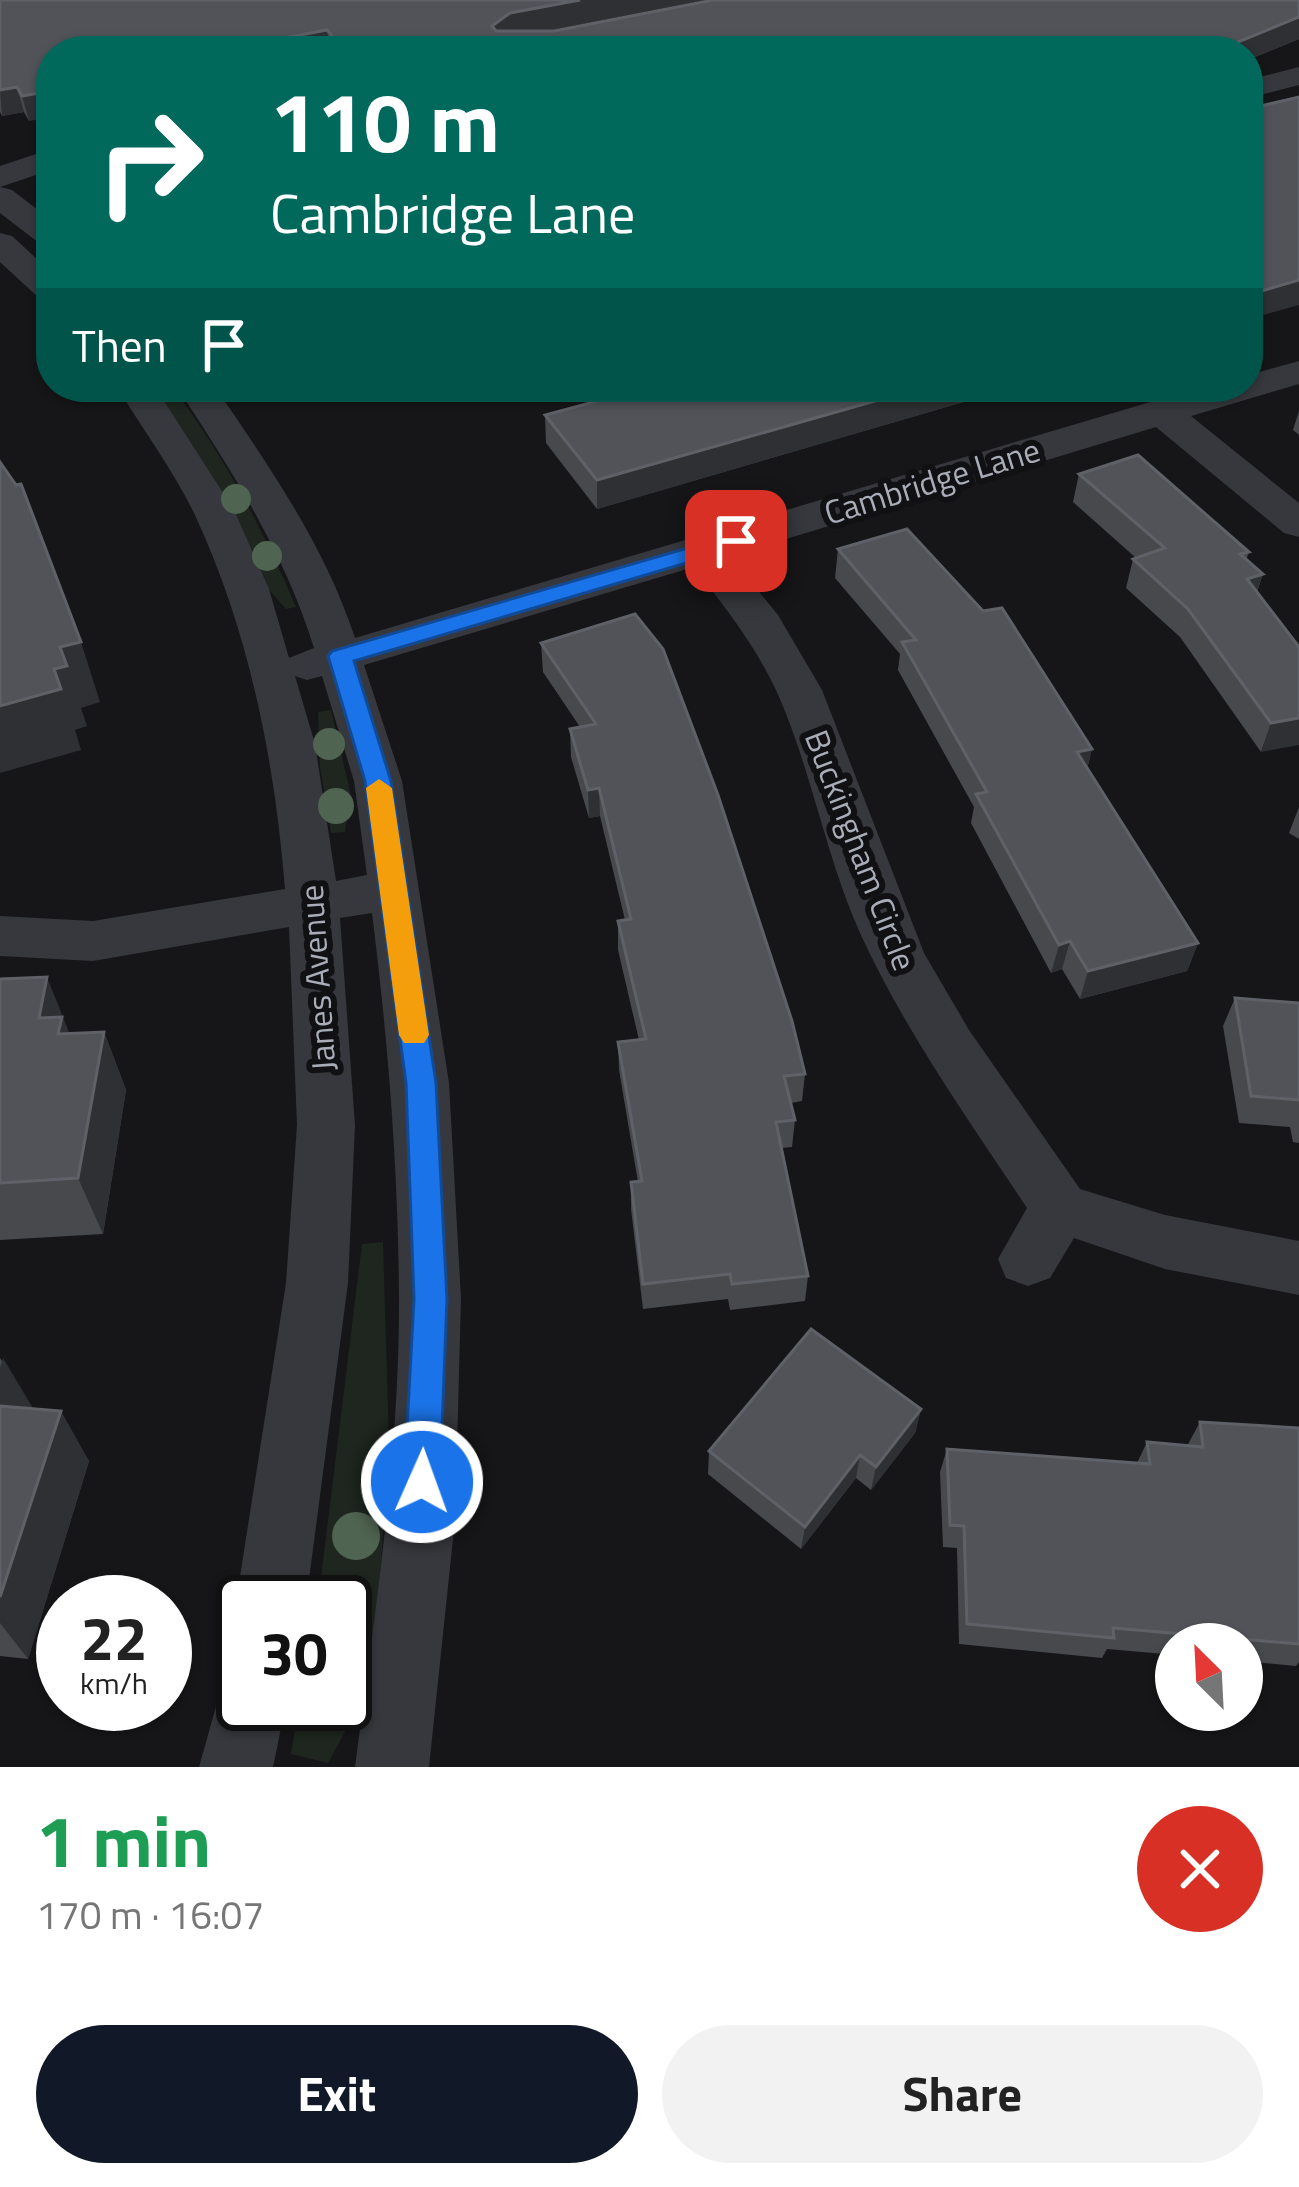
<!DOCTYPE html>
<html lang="en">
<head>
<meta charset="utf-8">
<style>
	:root { --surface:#fff; --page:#f2f2f2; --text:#222; --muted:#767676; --accent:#111827 }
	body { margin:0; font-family:"Titillium Web",sans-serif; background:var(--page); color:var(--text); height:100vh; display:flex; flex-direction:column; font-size:45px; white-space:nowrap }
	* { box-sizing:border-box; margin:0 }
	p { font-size:39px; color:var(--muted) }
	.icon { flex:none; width:66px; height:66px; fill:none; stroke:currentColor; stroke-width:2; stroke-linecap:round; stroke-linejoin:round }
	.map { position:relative; height:1767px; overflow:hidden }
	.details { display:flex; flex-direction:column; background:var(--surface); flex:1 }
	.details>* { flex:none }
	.top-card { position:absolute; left:36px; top:36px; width:1227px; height:366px; border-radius:48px; box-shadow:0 3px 9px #0004; background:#00695c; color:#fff; overflow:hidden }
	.needle { width:78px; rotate:336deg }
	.buttons { position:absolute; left:1155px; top:1623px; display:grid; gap:24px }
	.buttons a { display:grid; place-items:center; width:108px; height:108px; border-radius:50%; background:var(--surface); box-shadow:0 3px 9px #0004; font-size:60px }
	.speed { position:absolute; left:36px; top:1575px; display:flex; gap:24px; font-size:60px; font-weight:700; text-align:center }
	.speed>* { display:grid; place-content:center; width:156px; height:156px; border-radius:50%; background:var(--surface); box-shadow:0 3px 9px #0004; line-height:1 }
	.speed small { font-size:30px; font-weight:400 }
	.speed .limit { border:6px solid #111; border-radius:18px; background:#fff; color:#111 }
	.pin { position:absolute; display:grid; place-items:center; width:102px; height:102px; color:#fff; margin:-51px; border-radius:24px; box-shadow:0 6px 18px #0006 }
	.me { position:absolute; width:132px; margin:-66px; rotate:2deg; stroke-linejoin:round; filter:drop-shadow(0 0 9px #0008) }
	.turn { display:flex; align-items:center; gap:42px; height:252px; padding:0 36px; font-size:54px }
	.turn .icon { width:156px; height:156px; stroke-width:2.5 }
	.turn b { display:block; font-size:84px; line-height:102px }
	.then { display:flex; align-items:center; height:114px; padding:0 36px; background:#0003; gap:24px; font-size:45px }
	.round { display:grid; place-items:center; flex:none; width:126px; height:126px; border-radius:63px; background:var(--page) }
	.head { display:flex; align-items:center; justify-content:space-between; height:204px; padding:0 36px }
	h1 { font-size:72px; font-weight:700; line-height:90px; color:#1e9e55 }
	.primary-button { display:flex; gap:24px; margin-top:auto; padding:24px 36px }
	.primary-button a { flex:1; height:138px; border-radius:72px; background:var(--accent); color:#fff; font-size:48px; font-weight:700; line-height:138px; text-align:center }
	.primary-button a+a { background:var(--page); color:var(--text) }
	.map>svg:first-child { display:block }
	.green { fill:#1e261f }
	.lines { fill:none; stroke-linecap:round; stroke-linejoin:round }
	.street { fill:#37383d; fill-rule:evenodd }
	.tree { fill:#506452 }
	.wall { fill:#47494d }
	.shaded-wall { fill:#2f3033 }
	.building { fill:#525359; stroke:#5f6168; stroke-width:3 }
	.route { fill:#1a73e8; stroke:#114b97; stroke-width:3 }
	.slow { fill:#f59e0b }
	.labels { text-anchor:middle; stroke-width:12; stroke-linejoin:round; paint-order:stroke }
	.street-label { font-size:33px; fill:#a8adb8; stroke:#111113 }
</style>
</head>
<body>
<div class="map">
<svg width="1299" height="1767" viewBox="0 0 1299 1767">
	<rect width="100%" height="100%" fill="#161618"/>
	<g class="green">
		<path d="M152,387h20c51,67 91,142 124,220l-10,2 -16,-18 -63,-123z"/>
		<polygon points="331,710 350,791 345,832 331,833 320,767 318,712"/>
		<polygon points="383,1242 389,1442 379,1596 363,1699 328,1763 291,1754 299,1704 345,1704 345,1602 318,1602 362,1244"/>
	</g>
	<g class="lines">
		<g class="street">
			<polygon points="1299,67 1299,85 1248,98 1248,80"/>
			<polygon points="51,149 51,170 0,187 0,166"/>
			<polygon points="0,187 12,190 51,220 51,246 39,243 0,213"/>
			<polygon points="0,233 12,236 51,272 51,302 39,298 0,262"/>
			<path d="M1299,361v23l-108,32 108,87v34l-15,-4 -128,-106 -426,129 48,59 44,75 102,263 45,77 111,159 85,26 134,26v54l-134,-26 -91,-31 -24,40 -22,8 -22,-8 -8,-19 29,-51c-59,-89 -122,-177 -167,-275 -35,-78 -49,-166 -84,-243 -21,-45 -52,-84 -82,-123l-330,98 38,116 47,302 12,216 -6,221 -26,247h-74c20,-156 45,-314 44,-472 -1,-129 -11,-255 -27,-382l-32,5 15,207 -7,158 -42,319h-63v17l-7,-17 50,-319 11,-158 -8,-198 -196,34 -93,-5v-40l93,5 192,-32c-10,-127 -36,-259 -91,-376 -21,-43 -52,-85 -77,-126h38l79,123 35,79 20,69 25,-10c-29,-95 -83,-178 -137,-261h38c54,79 110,159 140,251l792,-235 60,-16h41v-12zM295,676l12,4 15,-4 32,105 13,94 -31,6 -21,-137z"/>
			<polygon points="243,1671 243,1704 286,1704 273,1767 199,1767 224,1678"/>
		</g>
	</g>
	<g class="tree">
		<circle cx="236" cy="499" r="15"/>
		<circle cx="267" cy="556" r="15"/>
		<circle cx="329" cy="744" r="16"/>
		<circle cx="336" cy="806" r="18"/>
		<circle cx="356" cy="1536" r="24"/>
	</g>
	<g class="wall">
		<polygon points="0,0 704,0 544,31 1299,39 1248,60 1248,51 51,51 29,121 24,112 2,116 0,112"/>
		<polygon points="649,387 1015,387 597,509 546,443 545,415"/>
		<polygon points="1299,411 1299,435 1293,430"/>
		<polygon points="1079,474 1249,552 1246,560 1263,574 1257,592 1299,647 1261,752 1180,637 1126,588 1133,559 1136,558 1073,502"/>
		<polygon points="838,549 1092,749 1087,769 1198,943 1187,971 1080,999 1062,969 1051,973 971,823 974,807 898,670 900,654 835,578"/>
		<polygon points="635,614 805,1074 802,1101 791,1103 795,1120 792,1147 781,1148 808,1276 805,1301 730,1310 728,1299 643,1309 631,1209 631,1182 638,1182 619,1070 618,1042 639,1040 618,950 618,921 625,920 600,816 589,818 571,757 570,729 580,727 543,672 541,643"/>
		<polygon points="1299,807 1299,839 1289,833"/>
		<polygon points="0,979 70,1034 104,1032 126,1090 103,1234 0,1240"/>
		<polygon points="1235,998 1299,1003 1299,1143 1293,1142 1290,1127 1239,1123 1223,1026"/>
		<polygon points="0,1358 33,1409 89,1461 28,1659 0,1656"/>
		<polygon points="921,1409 915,1433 871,1490 856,1478 801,1549 708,1474 709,1451"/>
		<polygon points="1200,1422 1299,1428 1299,1662 1296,1666 1242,1661 1242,1644 1176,1644 1176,1655 1107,1649 1102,1658 959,1644 957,1548 943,1547 940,1472 947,1449 1137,1463 1147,1442 1187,1446"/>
	</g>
	<g class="shaded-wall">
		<polygon points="580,0 704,0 511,38 494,50 492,26 510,13"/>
		<polygon points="1299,17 1299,39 1248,60 1248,51 1216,51"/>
		<polygon points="327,30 330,51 215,51"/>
		<polygon points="17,87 24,112 2,116 0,90"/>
		<polygon points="51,91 51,117 29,121 22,96"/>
		<polygon points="1299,280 1299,305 1248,319 1248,295"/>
		<polygon points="924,387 1015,387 597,509 597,480"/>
		<polygon points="1263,574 1253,602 1247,579"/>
		<polygon points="81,642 100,702 81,708 87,726 75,730 81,750 0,773 0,706 54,669 60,647"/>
		<polygon points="1299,718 1299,745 1261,752 1271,723"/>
		<polygon points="1092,749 1085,778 1077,752"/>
		<polygon points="599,788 600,816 589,818 588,790"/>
		<polygon points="1070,941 1062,969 1051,973 1059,945"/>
		<polygon points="1198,943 1187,971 1080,999 1088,971"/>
		<polygon points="47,977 86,1075 39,1018"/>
		<polygon points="104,1032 126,1090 103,1234 78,1178"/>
		<polygon points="3,1358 34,1410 0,1425 0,1368"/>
		<polygon points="921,1409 915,1433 871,1490 876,1467"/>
		<polygon points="61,1411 89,1461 28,1659 0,1623 0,1597"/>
		<polygon points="860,1455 856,1478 801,1549 805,1527"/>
	</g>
	<g class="building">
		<polygon points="0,0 580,0 510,13 492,26 496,31 554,31 713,0 1299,0 1299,17 1216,51 345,51 327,30 215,51 51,51 51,91 22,96 17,87 0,90"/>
		<polygon points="1299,97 1299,280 1248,295 1248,109"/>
		<polygon points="649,387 924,387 597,480 545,415"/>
		<polygon points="1138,455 1249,552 1240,554 1263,574 1247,579 1299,647 1299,718 1271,723 1188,609 1133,559 1165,548 1079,474"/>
		<polygon points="0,462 16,485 21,484 81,642 60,647 67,666 54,669 61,689 0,706"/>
		<polygon points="907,529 983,611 1002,608 1092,749 1077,752 1198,943 1088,971 1070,941 1059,945 976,794 987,792 902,642 916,640 838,549"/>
		<polygon points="635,614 663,649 718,795 792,1021 805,1074 784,1076 795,1120 776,1122 808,1276 732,1284 730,1274 643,1284 631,1182 642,1181 618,1042 646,1039 618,921 631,919 599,788 588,790 570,729 596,724 541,643"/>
		<polygon points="47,977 39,1018 62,1017 58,1034 104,1032 78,1178 0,1183 0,979"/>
		<polygon points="1235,998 1299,1003 1299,1100 1251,1096"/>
		<polygon points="811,1329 921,1409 876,1467 860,1455 805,1527 709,1451"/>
		<polygon points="0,1406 61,1411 0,1597"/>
		<polygon points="1200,1422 1299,1428 1299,1644 1113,1628 1114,1638 967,1624 964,1526 950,1525 947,1449 1150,1464 1147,1442 1203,1447"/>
	</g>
	<polygon class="route" points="736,534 747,541 744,546 354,661 391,781 436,1083 447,1299 440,1482 435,1495 422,1500 410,1495 404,1482 414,1299 406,1083 365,781 328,656 332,651"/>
	<polygon class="slow" points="379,779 392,788 429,1035 424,1043 404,1043 399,1035 366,788"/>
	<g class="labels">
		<g class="street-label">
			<text transform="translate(932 481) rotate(-17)" y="12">Cambridge Lane</text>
			<text transform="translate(861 850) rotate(69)" y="12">Buckingham Circle</text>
			<text transform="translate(317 978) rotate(-94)" y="12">Janes Avenue</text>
		</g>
	</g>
</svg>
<div class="buttons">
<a><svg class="needle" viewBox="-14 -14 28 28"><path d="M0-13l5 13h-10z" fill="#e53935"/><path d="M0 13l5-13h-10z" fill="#767676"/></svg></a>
</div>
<div class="speed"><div>22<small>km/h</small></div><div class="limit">30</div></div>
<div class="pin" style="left:736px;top:541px;background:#d93025"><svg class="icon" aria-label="arrive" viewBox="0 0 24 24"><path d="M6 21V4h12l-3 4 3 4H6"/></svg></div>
<svg class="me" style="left:422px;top:1482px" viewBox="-20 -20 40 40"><circle r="17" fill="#1a73e8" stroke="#fff" stroke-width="3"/><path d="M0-11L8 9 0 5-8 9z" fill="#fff"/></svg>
<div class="top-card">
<div class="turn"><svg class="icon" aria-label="right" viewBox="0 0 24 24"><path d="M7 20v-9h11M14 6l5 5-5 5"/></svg><div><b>110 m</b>Cambridge Lane</div></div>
<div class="then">Then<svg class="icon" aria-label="arrive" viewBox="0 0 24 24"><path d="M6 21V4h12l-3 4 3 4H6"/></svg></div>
</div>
</div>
<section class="details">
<div class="head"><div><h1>1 min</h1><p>170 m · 16:07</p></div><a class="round" style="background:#d93025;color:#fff"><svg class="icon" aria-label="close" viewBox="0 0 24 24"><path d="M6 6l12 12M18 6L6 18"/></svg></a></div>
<div class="primary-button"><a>Exit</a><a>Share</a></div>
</section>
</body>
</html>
